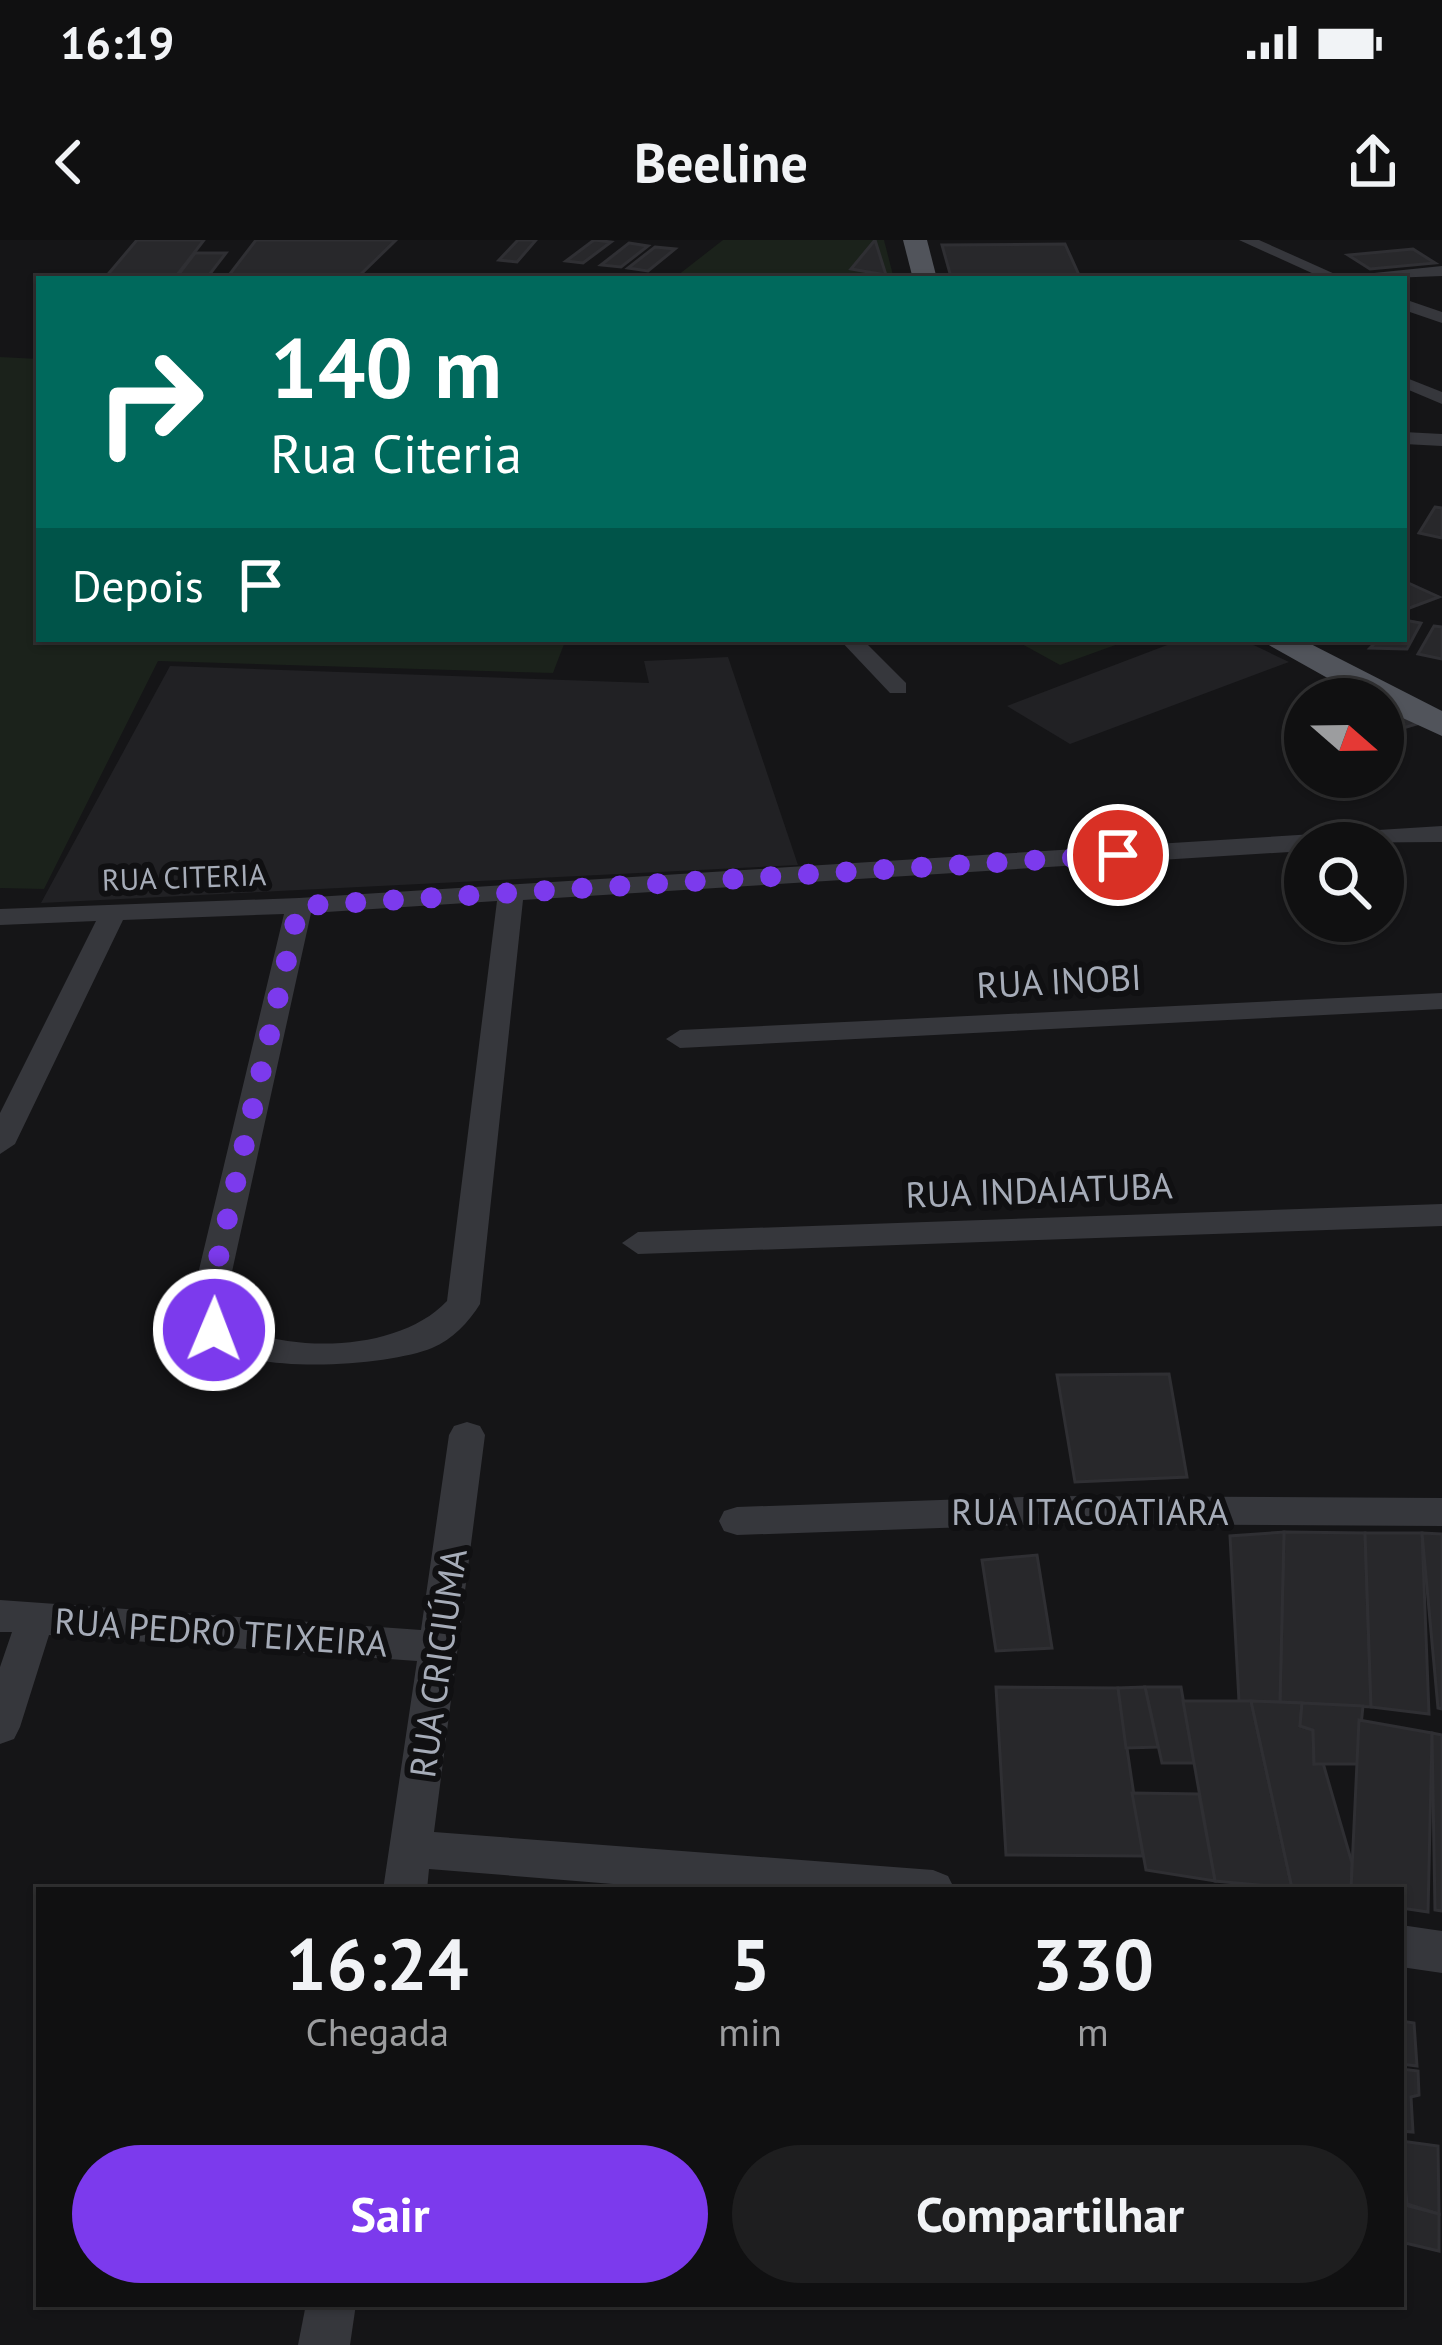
<!DOCTYPE html>
<html lang="pt">
<head>
<meta charset="utf-8">
<style>
	:root { --surface:#101011; --page:#1e1e1f; --text:#f1f3f6; --muted:#9c9d9f; --line:#303031; --accent:#7c3aed }
	body { margin:0; font-family:"PT Sans",sans-serif; background:var(--page); color:var(--text); height:100vh; display:flex; flex-direction:column; font-size:45px; white-space:nowrap }
	* { box-sizing:border-box; margin:0 }
	p { font-size:39px; color:var(--muted) }
	.icon { flex:none; width:66px; height:66px; fill:none; stroke:currentColor; stroke-width:2; stroke-linecap:round; stroke-linejoin:round }
	.map { position:relative; flex:1; overflow:hidden }
	.panel { position:absolute; left:36px; top:1647px; width:1368px; height:420px; display:flex; flex-direction:column; background:var(--surface); border-radius:0px; box-shadow:0 3px 9px #0004,0 0 0 3px var(--line) }
	.panel>* { flex:none }
	.top-card { position:absolute; left:36px; top:36px; width:1371px; height:366px; border-radius:0px; box-shadow:0 3px 9px #0004,0 0 0 3px var(--line); background:#00695c; color:#fff; overflow:hidden }
	.needle { width:78px; rotate:110deg }
	.tools { position:absolute; left:1284px; top:438px; display:grid; gap:24px }
	.tools a { display:grid; place-items:center; width:120px; height:120px; border-radius:50%; background:var(--surface); box-shadow:0 3px 9px #0004,0 0 0 3px var(--line); font-size:60px }
	.pin { position:absolute; display:grid; place-items:center; width:102px; height:102px; color:#fff; margin:-51px; border:6px solid #fff; border-radius:50%; box-shadow:0 3px 12px #0007 }
	.me { position:absolute; width:132px; margin:-66px; rotate:1deg; stroke-linejoin:round; filter:drop-shadow(0 0 9px #0008) }
	.turn { display:flex; align-items:center; gap:42px; height:252px; padding:0 36px; font-size:54px }
	.turn .icon { width:156px; height:156px; stroke-width:2.5 }
	.turn b { display:block; font-size:84px; line-height:102px }
	.then { display:flex; align-items:center; height:114px; padding:0 36px; background:#0003; gap:24px; font-size:45px }
	.eta { display:flex; justify-content:space-evenly; align-items:center; height:204px; text-align:center }
	.eta b { font-size:72px; font-weight:700; line-height:84px }
	.button { display:flex; gap:24px; margin-top:auto; padding:24px 36px }
	.button a { flex:1; height:138px; border-radius:72px; background:var(--accent); color:#fff; font-size:48px; font-weight:700; line-height:138px; text-align:center }
	.button a+a { background:var(--page); color:var(--text) }
	.status { display:flex; justify-content:space-between; align-items:center; height:84px; padding:0 60px; background:var(--surface); direction:ltr }
	.status svg { height:33px; fill:currentColor }
	header { display:flex; justify-content:space-between; align-items:center; height:156px; padding:0 36px; background:var(--surface); font-size:54px; font-weight:700 }
	.map>svg:first-child { display:block }
	.built { fill:#212124 }
	.green { fill:#1b221b }
	.building { fill:#28282b; stroke:#2f2f33; stroke-width:3 }
	.lines { fill:none; stroke-linecap:round; stroke-linejoin:round }
	.minor { fill:#36373c; fill-rule:evenodd }
	.tertiary { fill:#36373c; fill-rule:evenodd }
	.primary { fill:#51545b; fill-rule:evenodd }
	.route { stroke:#7c3aed; stroke-width:21; stroke-dasharray:0 37.8 }
	.labels { text-anchor:middle; stroke-width:12; stroke-linejoin:round; paint-order:stroke }
	.far-street-label { font-size:30px; fill:#a6acb8; stroke:#101012 }
	.street-label { font-size:36px; fill:#a6acb8; stroke:#101012 }
</style>
</head>
<body>
<div class="status"><b>16:19</b><svg viewBox="0 0 49 12"><path d="M0 12V9h3v3zM5 12V6h3v6zM10 12V3h3v9zM15 12V0h3v12zM26 1h20v11H26zM47 4h2v5h-2z"/></svg></div>
<header><svg class="icon" aria-label="back" viewBox="0 0 24 24"><path d="M15 5l-7 7 7 7"/></svg>Beeline<svg class="icon" aria-label="share" viewBox="0 0 24 24"><path d="M12 15V3M7 8l5-5 5 5M5 13v7h14v-7"/></svg></header>
<div class="map">
<svg width="1442" height="2105" viewBox="0 0 1442 2105">
	<rect width="100%" height="100%" fill="#151517"/>
	<g class="built">
		<polygon points="1183,399 1241,399 1289,422 1070,504 1007,466"/>
		<polygon points="728,417 798,625 41,663 170,426 649,443 644,421"/>
	</g>
	<g class="green">
		<polygon points="723,0 884,0 894,39 673,39"/>
		<polygon points="0,117 39,119 39,399 566,399 553,433 158,421 44,649 0,648"/>
		<polygon points="1013,399 1132,399 1060,425"/>
	</g>
	<g class="building">
		<polygon points="137,0 204,0 174,39 104,39"/>
		<polygon points="256,0 396,0 360,35 400,39 226,39"/>
		<polygon points="518,0 536,0 517,22 499,20"/>
		<polygon points="594,0 611,2 583,23 566,21"/>
		<polygon points="875,0 886,35 851,29"/>
		<polygon points="629,3 648,6 621,27 601,25"/>
		<polygon points="1065,4 1079,35 951,37 942,5"/>
		<polygon points="655,7 675,9 648,31 628,28"/>
		<polygon points="1413,9 1435,23 1370,29 1348,15"/>
		<polygon points="195,13 226,13 206,39 175,39"/>
		<polygon points="1435,267 1442,268 1442,298 1419,293"/>
		<polygon points="1404,341 1439,357 1404,370"/>
		<polygon points="1404,380 1421,383 1407,409 1370,408 1379,399 1404,399"/>
		<polygon points="1434,386 1442,387 1442,419 1418,414"/>
		<polygon points="1392,465 1423,482 1383,494 1383,469"/>
		<polygon points="1169,1134 1187,1237 1075,1242 1057,1135"/>
		<polygon points="1284,1292 1365,1293 1371,1467 1280,1462"/>
		<polygon points="1284,1292 1280,1462 1239,1461 1230,1296"/>
		<polygon points="1365,1293 1422,1293 1429,1474 1371,1467"/>
		<polygon points="1422,1293 1442,1294 1442,1469 1438,1468"/>
		<polygon points="1037,1315 1052,1408 996,1411 982,1320"/>
		<polygon points="996,1447 1118,1448 1143,1616 1006,1615"/>
		<polygon points="1145,1447 1181,1447 1194,1523 1162,1523"/>
		<polygon points="1145,1447 1158,1507 1126,1508 1118,1448"/>
		<polygon points="1183,1461 1251,1461 1292,1648 1215,1641"/>
		<polygon points="1251,1461 1302,1463 1300,1486 1313,1490 1314,1524 1323,1523 1352,1623 1351,1650 1292,1648"/>
		<polygon points="1302,1463 1363,1466 1357,1524 1314,1524 1313,1490 1300,1486"/>
		<polygon points="1359,1480 1432,1493 1428,1672 1401,1668 1401,1650 1351,1650"/>
		<polygon points="1432,1493 1442,1495 1442,1671 1435,1670"/>
		<polygon points="1132,1553 1199,1554 1215,1641 1146,1630"/>
		<polygon points="1401,1781 1414,1783 1417,1826 1401,1824"/>
		<polygon points="1401,1829 1418,1831 1419,1855 1411,1857 1413,1892 1401,1891"/>
		<polygon points="1401,1901 1438,1906 1439,1974 1407,1964"/>
		<polygon points="1401,1964 1439,1974 1439,2011 1401,2002"/>
	</g>
	<g class="lines">
		<g class="minor">
			<polygon points="1239,0 1259,0 1346,39 1325,39"/>
			<polygon points="1404,59 1442,72 1442,83 1404,70"/>
			<polygon points="1404,137 1442,152 1442,164 1404,148"/>
			<polygon points="1404,192 1442,194 1442,206 1404,204"/>
			<polygon points="839,399 862,399 906,443 906,453 890,453"/>
			<path d="M1442,586v16l-137,1v8l-782,49 -43,404c-11,18 -28,36 -48,44 -46,19 -206,31 -235,-18l-5,-31 92,-385 -161,6 -108,224 -15,10v-41l96,-192 -96,4v-16l299,-11zM497,661l-50,400c-48,51 -157,53 -217,23l-4,-25 85,-386z"/>
			<polygon points="1442,753 1442,769 680,808 666,799 680,790"/>
			<polygon points="1442,964 1442,986 638,1014 622,1003 638,992"/>
			<polygon points="467,1182 480,1186 485,1195 434,1592 933,1630 948,1636 955,1650 687,1650 429,1629 427,1650 383,1650 417,1421 49,1395 20,1487 14,1499 0,1504 0,1427 12,1392 0,1392 0,1360 421,1390 449,1195 454,1186"/>
			<polygon points="1054,1256 1442,1258 1442,1286 1054,1284 737,1295 724,1291 719,1281 724,1271 737,1267"/>
			<polygon points="1401,1685 1442,1691 1442,1733 1401,1727"/>
			<polygon points="306,2064 356,2064 350,2105 298,2105"/>
		</g>
		<polygon class="tertiary" points="1442,26 1442,36 1365,39 1374,33"/>
		<g class="primary">
			<polygon points="903,0 927,0 937,39 913,39"/>
			<polygon points="1258,399 1301,399 1442,471 1442,496 1383,469 1383,459 1365,459"/>
		</g>
	</g>
	<g class="lines">
		<polyline class="route" points="214,1090 209,1059 299,666 1118,615"/>
	</g>
	<g class="labels">
		<g class="far-street-label">
			<text transform="translate(184 638) rotate(-2)" y="10">RUA CITERIA</text>
		</g>
		<g class="street-label">
			<text transform="translate(1059 741) rotate(-3)" y="13">RUA INOBI</text>
			<text transform="translate(1039 950) rotate(-2)" y="13">RUA INDAIATUBA</text>
			<text x="1090" y="1285">RUA ITACOATIARA</text>
			<text transform="translate(221 1392) rotate(4)" y="13">RUA PEDRO TEIXEIRA</text>
			<text transform="translate(438 1423) rotate(-82)" y="13">RUA CRICIÚMA</text>
		</g>
	</g>
</svg>
<div class="tools">
<a><svg class="needle" viewBox="-14 -14 28 28"><path d="M0-13l5 13h-10z" fill="#e53935"/><path d="M0 13l5-13h-10z" fill="#9c9d9f"/></svg></a>
<a><svg class="icon" aria-label="search" viewBox="0 0 24 24"><circle cx="10" cy="10" r="6"/><path d="M15 15l6 6"/></svg></a>
</div>
<div class="pin" style="left:1118px;top:615px;background:#d93025"><svg class="icon" aria-label="arrive" viewBox="0 0 24 24"><path d="M6 21V4h12l-3 4 3 4H6"/></svg></div>
<svg class="me" style="left:214px;top:1090px" viewBox="-20 -20 40 40"><circle r="17" fill="#7c3aed" stroke="#fff" stroke-width="3"/><path d="M0-11L8 9 0 5-8 9z" fill="#fff"/></svg>
<div class="top-card">
<div class="turn"><svg class="icon" aria-label="right" viewBox="0 0 24 24"><path d="M7 20v-9h11M14 6l5 5-5 5"/></svg><div><b>140 m</b>Rua Citeria</div></div>
<div class="then">Depois<svg class="icon" aria-label="arrive" viewBox="0 0 24 24"><path d="M6 21V4h12l-3 4 3 4H6"/></svg></div>
</div>
<section class="panel">
<div class="eta">
<div><b>16:24</b><p>Chegada</p></div>
<div><b>5</b><p>min</p></div>
<div><b>330</b><p>m</p></div>
</div>
<div class="button"><a>Sair</a><a>Compartilhar</a></div>
</section>
</div>
</body>
</html>
